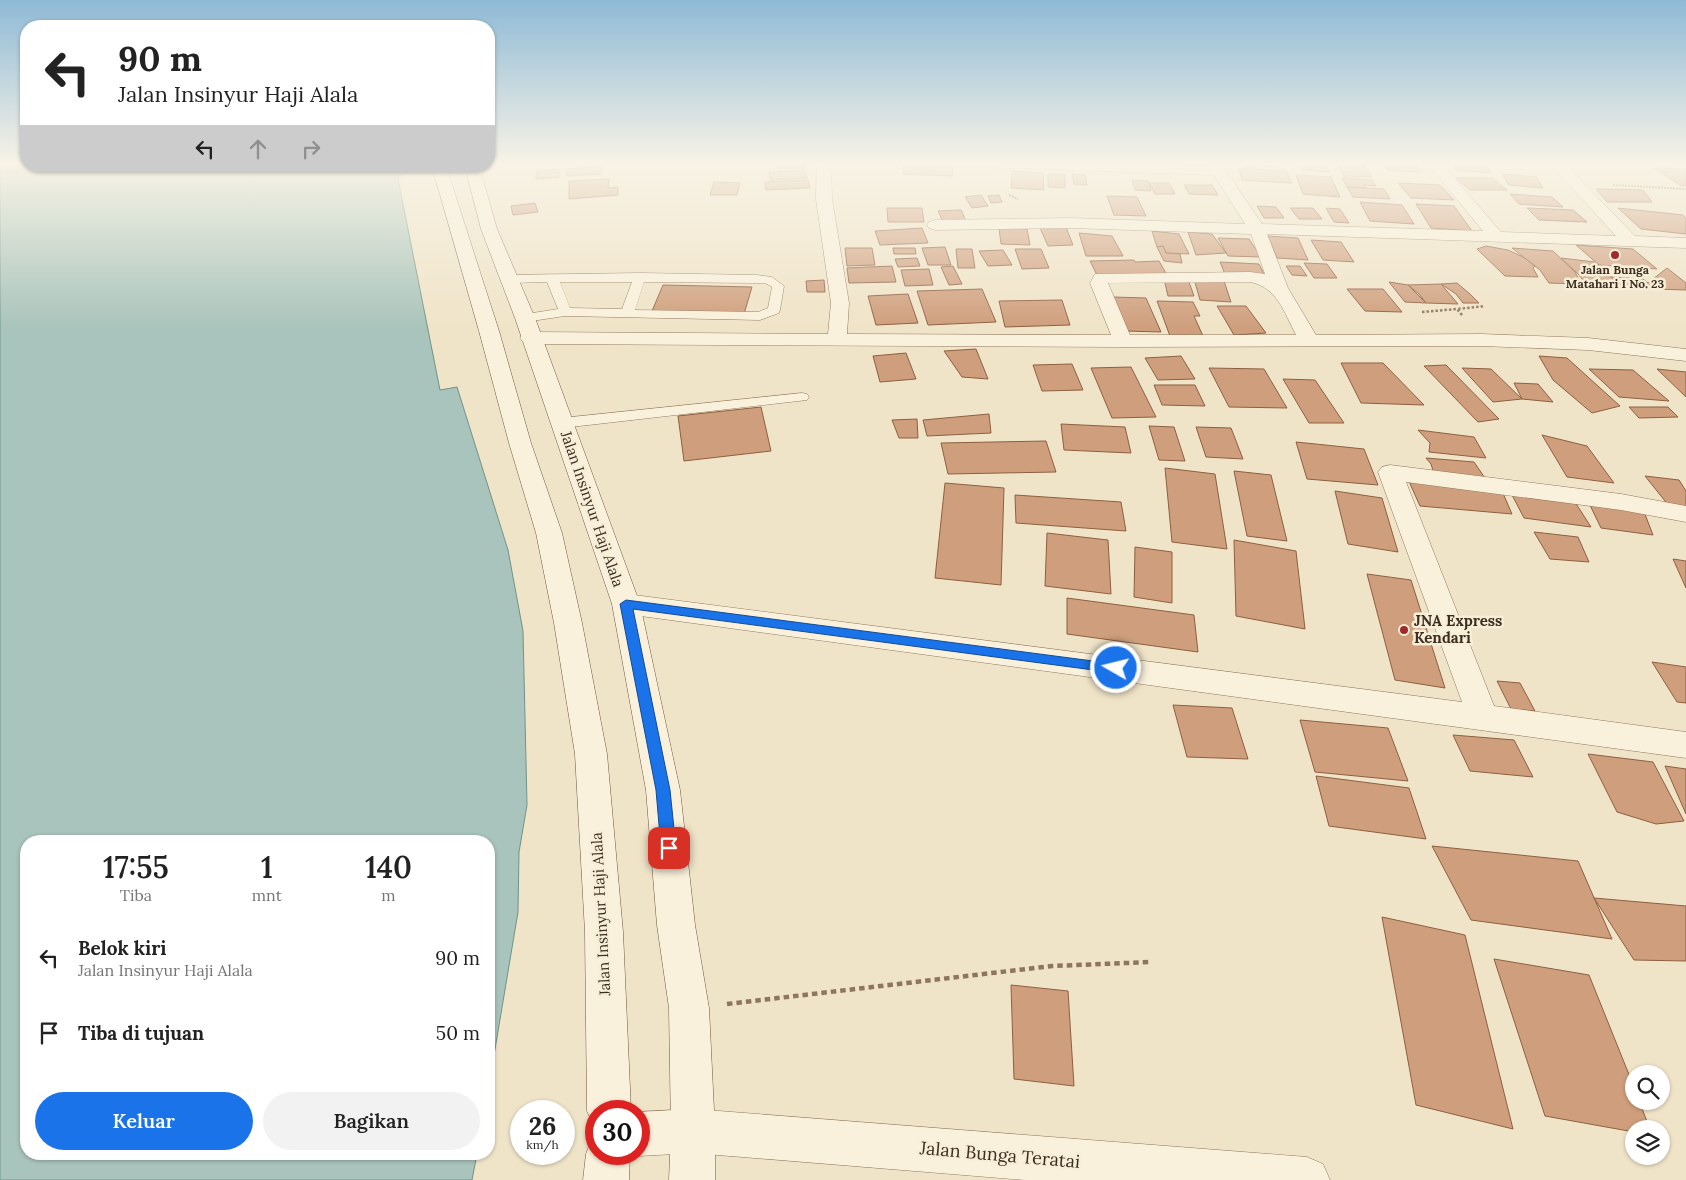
<!DOCTYPE html>
<html lang="id">
<head>
<meta charset="utf-8">
<style>
	:root { --surface:#fff; --page:#f2f2f2; --text:#222; --muted:#767676; --accent:#1a73e8 }
	body { margin:0; font-family:Lora,serif; background:var(--page); color:var(--text); height:100vh; display:flex; flex-direction:column; font-size:19px; white-space:nowrap }
	* { box-sizing:border-box; margin:0 }
	p { font-size:16px; color:var(--muted) }
	.icon { flex:none; width:28px; height:28px; fill:none; stroke:currentColor; stroke-width:2; stroke-linecap:round; stroke-linejoin:round }
	.map { position:relative; flex:1; overflow:hidden }
	.panel { position:absolute; left:20px; top:835px; width:475px; height:325px; display:flex; flex-direction:column; background:var(--surface); border-radius:20px; box-shadow:0 1px 4px #0004 }
	.panel>* { flex:none }
	.top-card { position:absolute; left:20px; top:20px; width:475px; height:152px; border-radius:20px; box-shadow:0 1px 4px #0004; background:#fff; color:var(--text); overflow:hidden }
	.controls { position:absolute; left:1625px; top:1065px; display:grid; gap:10px }
	.controls a { display:grid; place-items:center; width:45px; height:45px; border-radius:50%; background:var(--surface); box-shadow:0 1px 4px #0004; font-size:25px }
	.speed { position:absolute; left:510px; top:1100px; display:flex; gap:10px; font-size:25px; font-weight:700; text-align:center }
	.speed>* { display:grid; place-content:center; width:65px; height:65px; border-radius:50%; background:var(--surface); box-shadow:0 1px 4px #0004; line-height:1 }
	.speed small { font-size:12px; font-weight:400 }
	.speed .limit { border:8px solid #d22; background:#fff; color:#111 }
	.pin { position:absolute; display:grid; place-items:center; width:42px; height:42px; color:#fff; margin:-21px; border-radius:10px; box-shadow:0 2px 8px #0006 }
	.me { position:absolute; width:55px; margin:-28px; rotate:278deg; stroke-linejoin:round; filter:drop-shadow(0 0 4px #0008) }
	.turn { display:flex; align-items:center; gap:18px; height:105px; padding:0 15px; font-size:22px }
	.turn .icon { width:65px; height:65px; stroke-width:2.5 }
	.turn b { display:block; font-size:35px; line-height:42px }
	.lanes { display:flex; align-items:center; height:48px; padding:0 15px; background:#0003; justify-content:center; gap:25px; direction:ltr }
	.lanes .off { opacity:.35 }
	.eta { display:flex; justify-content:space-evenly; align-items:center; height:85px; text-align:center }
	.eta b { font-size:30px; font-weight:600; line-height:35px }
	.action { display:flex; gap:10px; margin-top:auto; padding:10px 15px }
	.action a { flex:1; height:58px; border-radius:30px; background:var(--accent); color:#fff; font-size:20px; font-weight:600; line-height:58px; text-align:center }
	.action a+a { background:var(--page); color:var(--text) }
	ul { padding:0; list-style:none }
	li { display:flex; align-items:center; gap:15px; height:75px; padding:0 15px }
	li div { flex:1 }
	li b { display:block; font-size:19px }
	li em { font-style:normal }
	.map>svg:first-child { display:block }
	.water { fill:#a9c4bc; stroke:#6f938a }
	.building { fill:#cf9f7d; stroke:#8d5f41 }
	.lines { fill:none; stroke-linecap:round; stroke-linejoin:round }
	.service-casing { stroke:#8d765c; stroke-width:1 }
	.minor-casing { stroke:#8d765c; stroke-width:1 }
	.secondary-casing { stroke:#6f573f; stroke-width:1 }
	.path-far2 { stroke:#8d765c; stroke-width:2; stroke-dasharray:2 1; stroke-linecap:butt }
	.path-far1 { stroke:#8d765c; stroke-width:2.5; stroke-dasharray:2.5 2; stroke-linecap:butt }
	.path { stroke:#8d765c; stroke-width:4.5; stroke-dasharray:5.5 4; stroke-linecap:butt }
	.service { fill:#faf1dc; fill-rule:evenodd }
	.minor { fill:#faf1dc; fill-rule:evenodd }
	.secondary { fill:#faf1dc; fill-rule:evenodd }
	.route { fill:#1a73e8; stroke:#114b97 }
	.poi-dot { fill:#9e2a2b; stroke:#f7eed8; stroke-width:2 }
	.labels { text-anchor:middle; stroke-width:5; stroke-linejoin:round; paint-order:stroke }
	.far-poi-label { font-size:12px; font-weight:bold; fill:#3d2e20; stroke:#f7eed8 }
	.street-label { font-size:15px; fill:#3d2e20; stroke:#f7eed8 }
	.poi-label { font-size:15px; font-weight:bold; fill:#3d2e20; stroke:#f7eed8; text-anchor:start }
	.near-street-label { font-size:18px; fill:#3d2e20; stroke:#f7eed8 }
</style>
</head>
<body>
<div class="map">
<svg width="1686" height="1180" viewBox="0 0 1686 1180">
	<rect width="100%" height="100%" fill="#f0e4c8"/>
	<polygon class="water" points="0,162 26,162 26,166 409,166 410,169 398,179 440,390 457,387 508,550 523,631 527,805 519,852 518,912 489,1085 489,841 26,841 26,1154 477,1154 472,1180 0,1180"/>
	<g class="building">
		<polygon points="777,162 803,162 805,168 778,169"/>
		<polygon points="1115,162 1159,162 1161,166 1117,165"/>
		<polygon points="1299,162 1325,162 1329,172 1302,170"/>
		<polygon points="1336,162 1362,162 1372,177 1344,176"/>
		<polygon points="1382,162 1415,162 1421,172 1387,170"/>
		<polygon points="1452,162 1486,164 1491,173 1456,170"/>
		<polygon points="904,165 952,166 953,176 903,174"/>
		<polygon points="601,166 601,174 567,176 566,169"/>
		<polygon points="1238,168 1286,171 1292,183 1242,180"/>
		<polygon points="1654,168 1686,169 1686,186 1680,185"/>
		<polygon points="559,169 559,177 536,179 537,171"/>
		<polygon points="805,170 807,178 770,180 769,172"/>
		<polygon points="1012,171 1043,173 1044,190 1011,188"/>
		<polygon points="1048,174 1065,175 1065,188 1048,187"/>
		<polygon points="1072,174 1085,175 1087,185 1074,184"/>
		<polygon points="1502,174 1536,177 1543,188 1509,185"/>
		<polygon points="1296,175 1331,177 1340,197 1303,194"/>
		<polygon points="1342,178 1372,180 1376,186 1364,185 1366,188 1347,187"/>
		<polygon points="1456,178 1492,178 1507,190 1470,190"/>
		<polygon points="609,179 608,188 618,187 618,195 569,199 569,181"/>
		<polygon points="808,180 810,188 766,190 765,182"/>
		<polygon points="1132,180 1148,181 1151,191 1135,190"/>
		<polygon points="714,182 740,183 737,195 710,195"/>
		<polygon points="1149,183 1169,183 1175,194 1155,194"/>
		<polygon points="1398,183 1440,185 1454,200 1411,198"/>
		<polygon points="1184,185 1212,185 1218,195 1189,194"/>
		<polygon points="1347,187 1384,189 1390,199 1353,197"/>
		<polygon points="1596,189 1643,190 1652,202 1607,202"/>
		<polygon points="1510,194 1552,197 1563,207 1519,204"/>
		<polygon points="981,195 988,206 972,208 965,197"/>
		<polygon points="999,195 1002,202 991,203 988,196"/>
		<polygon points="1107,196 1137,197 1146,216 1114,215"/>
		<polygon points="1360,202 1402,205 1414,224 1370,221"/>
		<polygon points="535,203 538,212 513,215 511,206"/>
		<polygon points="1416,204 1454,206 1472,231 1431,228"/>
		<polygon points="1257,206 1276,207 1284,218 1264,218"/>
		<polygon points="887,208 922,208 924,222 888,222"/>
		<polygon points="1290,208 1313,208 1322,219 1299,219"/>
		<polygon points="1326,208 1340,209 1349,223 1334,222"/>
		<polygon points="1527,208 1573,210 1587,222 1539,220"/>
		<polygon points="1618,208 1683,215 1686,219 1686,234 1641,229"/>
		<polygon points="961,210 967,223 944,224 938,211"/>
		<polygon points="1066,227 1073,245 1048,246 1040,228"/>
		<polygon points="922,228 928,243 880,245 875,231"/>
		<polygon points="999,228 1027,229 1030,245 1001,244"/>
		<polygon points="1152,231 1179,234 1189,254 1166,253 1163,246 1157,247"/>
		<polygon points="1188,232 1212,234 1226,253 1196,255"/>
		<polygon points="1079,233 1112,236 1123,256 1086,256"/>
		<polygon points="1268,236 1298,238 1308,260 1277,258"/>
		<polygon points="1218,238 1249,239 1261,257 1228,256"/>
		<polygon points="1311,240 1341,242 1354,262 1323,260"/>
		<polygon points="1576,245 1633,249 1657,269 1599,265"/>
		<polygon points="1163,246 1166,253 1180,254 1182,263 1164,261 1157,247"/>
		<polygon points="1486,246 1508,250 1525,258 1535,266 1533,268 1538,277 1505,276 1477,249"/>
		<polygon points="945,247 951,265 928,265 922,248"/>
		<polygon points="845,248 872,248 875,265 847,266"/>
		<polygon points="893,248 915,248 916,254 894,254"/>
		<polygon points="1512,248 1553,251 1575,272 1581,284 1549,283 1540,270"/>
		<polygon points="956,249 972,249 975,268 958,268"/>
		<polygon points="1015,249 1041,249 1049,268 1022,269"/>
		<polygon points="1003,250 1012,265 988,266 979,251"/>
		<polygon points="917,258 920,266 898,267 895,259"/>
		<polygon points="1561,258 1595,262 1612,277 1578,274"/>
		<polygon points="1134,260 1135,262 1159,261 1167,275 1097,275 1090,261"/>
		<polygon points="1220,262 1259,264 1265,276 1225,274"/>
		<polygon points="1304,263 1327,264 1337,278 1314,278"/>
		<polygon points="892,266 896,282 849,283 847,268"/>
		<polygon points="953,266 962,284 949,285 941,267"/>
		<polygon points="1286,266 1300,266 1307,276 1292,275"/>
		<polygon points="1667,268 1686,283 1686,290 1619,288 1612,283 1612,277 1643,279 1648,283"/>
		<polygon points="929,269 933,285 905,286 901,270"/>
		<polygon points="1578,274 1612,277 1619,288 1586,284"/>
		<polygon points="1164,279 1189,282 1194,296 1168,296"/>
		<polygon points="1194,279 1224,281 1231,302 1200,300"/>
		<polygon points="824,280 825,292 807,292 806,281"/>
		<polygon points="1389,282 1408,285 1426,303 1405,302"/>
		<polygon points="1457,283 1470,294 1479,303 1463,303 1456,294 1441,284"/>
		<polygon points="1441,284 1458,304 1426,303 1419,294 1408,285"/>
		<polygon points="663,285 752,287 744,314 652,311"/>
		<polygon points="982,289 996,322 928,325 917,291"/>
		<polygon points="1347,289 1383,289 1402,312 1365,311"/>
		<polygon points="908,294 918,323 876,325 868,296"/>
		<polygon points="1112,297 1146,298 1161,332 1124,331"/>
		<polygon points="1062,300 1070,325 1005,327 999,301"/>
		<polygon points="1157,301 1193,302 1200,316 1194,316 1203,336 1170,336"/>
		<polygon points="1217,306 1246,306 1266,333 1234,335"/>
		<polygon points="976,349 988,379 962,377 944,351"/>
		<polygon points="906,353 916,379 880,382 873,356"/>
		<polygon points="1181,356 1195,379 1158,380 1145,358"/>
		<polygon points="1539,356 1567,358 1620,406 1592,413 1553,380"/>
		<polygon points="1341,363 1383,363 1424,405 1361,403"/>
		<polygon points="1072,364 1083,390 1042,391 1033,365"/>
		<polygon points="1446,365 1499,419 1478,422 1424,366"/>
		<polygon points="1131,367 1156,417 1112,418 1091,368"/>
		<polygon points="1209,368 1264,369 1287,408 1229,407"/>
		<polygon points="1462,368 1491,369 1522,399 1493,402"/>
		<polygon points="1589,369 1633,370 1669,401 1619,397"/>
		<polygon points="1657,369 1686,372 1686,397"/>
		<polygon points="1283,379 1315,380 1344,423 1309,423"/>
		<polygon points="1514,383 1538,384 1553,402 1522,399"/>
		<polygon points="1154,385 1195,385 1205,406 1162,405"/>
		<polygon points="761,407 771,451 684,461 678,416"/>
		<polygon points="1629,407 1668,407 1678,417 1639,418"/>
		<polygon points="989,414 991,433 927,436 923,420"/>
		<polygon points="917,419 918,438 899,438 892,420"/>
		<polygon points="1061,424 1125,427 1131,453 1064,450"/>
		<polygon points="1149,426 1174,427 1185,461 1159,460"/>
		<polygon points="1196,427 1231,428 1243,459 1206,457"/>
		<polygon points="1418,430 1474,437 1486,458 1429,452 1430,443"/>
		<polygon points="1542,435 1587,446 1614,483 1567,477"/>
		<polygon points="1046,441 1056,472 948,474 941,443"/>
		<polygon points="1296,442 1364,449 1378,485 1307,479"/>
		<polygon points="1426,458 1474,462 1489,484 1435,477 1431,464"/>
		<polygon points="1165,468 1215,474 1227,549 1172,542"/>
		<polygon points="1234,471 1271,475 1287,541 1247,536"/>
		<polygon points="1645,476 1679,480 1686,491 1686,509 1673,511"/>
		<polygon points="1407,477 1502,491 1512,514 1420,506"/>
		<polygon points="945,483 1004,488 1001,585 935,578"/>
		<polygon points="1335,491 1382,498 1398,552 1348,544"/>
		<polygon points="1511,493 1573,499 1591,527 1524,518"/>
		<polygon points="1015,495 1121,502 1126,531 1016,523"/>
		<polygon points="1588,501 1643,509 1653,535 1601,528"/>
		<polygon points="1534,532 1578,537 1589,562 1550,559"/>
		<polygon points="1047,533 1108,540 1111,594 1045,586"/>
		<polygon points="1234,540 1296,551 1305,629 1236,616"/>
		<polygon points="1135,547 1172,552 1172,603 1134,597"/>
		<polygon points="1673,559 1686,561 1686,588"/>
		<polygon points="1367,574 1411,580 1445,688 1395,680"/>
		<polygon points="1067,598 1194,615 1198,652 1067,634"/>
		<polygon points="1652,662 1686,667 1686,703 1677,702"/>
		<polygon points="1497,681 1520,683 1535,711 1511,709"/>
		<polygon points="1173,705 1232,708 1248,759 1187,757"/>
		<polygon points="1300,720 1388,728 1408,781 1315,772"/>
		<polygon points="1453,735 1514,740 1533,777 1470,771"/>
		<polygon points="1588,754 1653,762 1684,821 1656,824 1617,812"/>
		<polygon points="1665,766 1686,769 1686,814"/>
		<polygon points="1316,776 1409,788 1426,839 1329,826"/>
		<polygon points="1432,846 1578,861 1612,939 1471,920"/>
		<polygon points="1594,898 1686,906 1686,961 1634,960"/>
		<polygon points="1382,917 1465,935 1513,1129 1416,1105"/>
		<polygon points="1494,959 1589,975 1634,1087 1634,1101 1639,1101 1650,1129 1634,1129 1634,1132 1545,1116"/>
		<polygon points="1011,985 1068,991 1074,1086 1014,1079"/>
	</g>
	<g class="lines">
		<g class="service-casing">
			<g id="service">
				<path d="M640,273l117,2 15,2 12,9 -4,24 -1,3 -19,7 -195,-4 -40,6 -7,-4 2,-3 38,-6 -11,-27 -37,1 -6,-4 6,-4zM560,282h72l-10,27 -52,-1zM644,282l113,1h8l7,4 -4,21 -10,4 -123,-2z"/>
				<polygon points="802,393 807,394 809,397 807,400 562,428 557,426 554,423 557,420 562,418"/>
			</g>
		</g>
		<g class="minor-casing">
			<g id="minor">
				<path d="M817,162h14l1,37 17,104 -2,31 264,1 -21,-52 5,-9 155,-2 15,2 -14,-40 -180,-6 -136,2 -6,-2 -2,-3 2,-3 6,-2 136,-2 174,6 -31,-49 -264,-9 -5,-1 -2,-3h126l140,4 -3,-4h14l42,62 221,7 -53,-64 2,-3h10l59,68 115,4 -68,-74h15l72,74 51,2v10l-419,-14 21,54 28,47 165,-1 107,4 98,11v12l-98,-11 -107,-4 -358,1 -593,-3 -7,-2 -3,-4 3,-4 7,-2 298,2 3,-31 -15,-104zM1250,282c27,5 34,30 46,53h-166l-22,-52z"/>
				<polygon points="1390,465 1621,494 1686,506 1686,522 1621,510 1406,482 1494,706 1686,732 1686,758 626,614 616,611 612,604 616,597 626,594 1462,702 1378,472 1382,467"/>
				<polygon points="693,1109 1307,1157 1323,1164 1330,1180 1025,1180 693,1153 639,1156 633,1154 639,1154 639,1112"/>
			</g>
		</g>
		<g class="secondary-casing">
			<g id="secondary">
				<polygon points="432,166 446,166 499,331 531,443 562,533 582,623 607,754 623,932 631,1111 596,1111 596,1128 594,1126 587,1111 585,932 575,754 554,623 536,533 509,443 479,331"/>
				<polygon points="465,166 479,166 497,229 535,318 640,604 680,790 695,925 709,1008 715,1131 715,1180 669,1180 671,1131 669,1008 657,925 646,790 612,604 515,318 481,229"/>
				<polygon points="596,1136 596,1154 630,1154 629,1180 583,1180 586,1154 592,1138"/>
			</g>
		</g>
		<g class="path-far2">
			<polyline points="1246,167 1273,166 1286,163"/>
			<polyline points="1613,185 1686,189"/>
			<polyline points="1009,195 1018,199"/>
		</g>
		<g class="path-far1">
			<polyline points="1422,312 1457,309"/>
			<polyline points="1462,315 1457,309 1485,306"/>
		</g>
		<polyline class="path" points="727,1004 1052,966 1151,962"/>
		<use href="#service" class="service"/>
		<use href="#minor" class="minor"/>
		<use href="#secondary" class="secondary"/>
	</g>
	<linearGradient id="sky" x2="0" y2="1"><stop stop-color="#8fbad6"/><stop offset="0.5" stop-color="#f8f3e6"/><stop offset="1" stop-color="#f8f3e6" stop-opacity="0"/></linearGradient>
	<rect width="1686" height="327" fill="url(#sky)"/>
	<polygon class="route" points="626,600 1116,664 1121,665 1122,668 1121,672 1116,673 633,609 670,790 676,848 674,852 669,854 663,852 661,848 656,790 620,604"/>
	<g class="poi-dot">
		<circle cx="1615" cy="255" r="5"/>
		<circle cx="1404" cy="630" r="5"/>
	</g>
	<g class="labels">
		<g class="far-poi-label">
			<text x="1615" y="274">Jalan Bunga<tspan x="1615" dy="14">Matahari I No. 23</tspan></text>
		</g>
		<g class="street-label">
			<text transform="translate(592 509) rotate(71)" y="5">Jalan Insinyur Haji Alala</text>
			<text transform="translate(601 914) rotate(-93)" y="5">Jalan Insinyur Haji Alala</text>
		</g>
		<g class="poi-label">
			<text x="1414" y="626">JNA Express<tspan x="1414" dy="17">Kendari</tspan></text>
		</g>
		<g class="near-street-label">
			<text transform="translate(1000 1155) rotate(5)" y="6">Jalan Bunga Teratai</text>
		</g>
	</g>
</svg>
<div class="controls">
<a><svg class="icon" aria-label="search" viewBox="0 0 24 24"><circle cx="10" cy="10" r="6"/><path d="M15 15l6 6"/></svg></a>
<a><svg class="icon" aria-label="layers" viewBox="0 0 24 24"><path d="M12 4l9 5-9 5-9-5zM3 14l9 5 9-5"/></svg></a>
</div>
<div class="speed"><div>26<small>km/h</small></div><div class="limit">30</div></div>
<div class="pin" style="left:669px;top:848px;background:#d93025"><svg class="icon" aria-label="arrive" viewBox="0 0 24 24"><path d="M6 21V4h12l-3 4 3 4H6"/></svg></div>
<svg class="me" style="left:1116px;top:668px" viewBox="-20 -20 40 40"><circle r="17" fill="#1a73e8" stroke="#fff" stroke-width="3"/><path d="M0-11L8 9 0 5-8 9z" fill="#fff"/></svg>
<div class="top-card">
<div class="turn"><svg class="icon" aria-label="left" viewBox="0 0 24 24"><path d="M17 20v-9H6M10 6l-5 5 5 5"/></svg><div><b>90 m</b>Jalan Insinyur Haji Alala</div></div>
<div class="lanes"><svg class="icon" aria-label="left" viewBox="0 0 24 24"><path d="M17 20v-9H6M10 6l-5 5 5 5"/></svg><svg class="icon off" aria-label="ahead" viewBox="0 0 24 24"><path d="M12 20V5M6 11l6-6 6 6"/></svg><svg class="icon off" aria-label="right" viewBox="0 0 24 24"><path d="M7 20v-9h11M14 6l5 5-5 5"/></svg></div>
</div>
<section class="panel">
<div class="eta">
<div><b>17:55</b><p>Tiba</p></div>
<div><b>1</b><p>mnt</p></div>
<div><b>140</b><p>m</p></div>
</div>
<ul>
<li><svg class="icon" aria-label="left" viewBox="0 0 24 24"><path d="M17 20v-9H6M10 6l-5 5 5 5"/></svg><div><b>Belok kiri</b><p>Jalan Insinyur Haji Alala</p></div><em>90 m</em></li>
<li><svg class="icon" aria-label="arrive" viewBox="0 0 24 24"><path d="M6 21V4h12l-3 4 3 4H6"/></svg><div><b>Tiba di tujuan</b></div><em>50 m</em></li>
</ul>
<div class="action"><a>Keluar</a><a>Bagikan</a></div>
</section>
</div>
</body>
</html>
